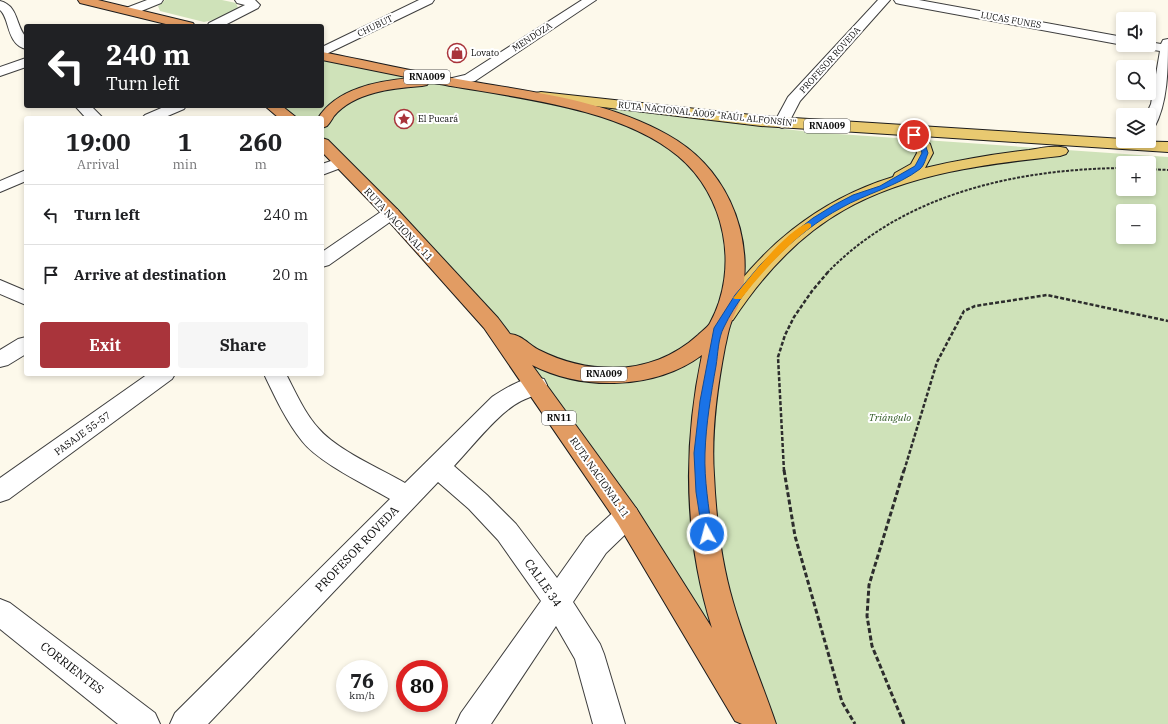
<!DOCTYPE html>
<html lang="en">
<head>
<meta charset="utf-8">
<style>
	:root { --surface:#fff; --page:#f6f6f6; --text:#202124; --muted:#757577; --line:#e0e0e0; --accent:#a9343b }
	body { margin:0; font-family:"IBM Plex Serif",serif; background:var(--page); color:var(--text); height:100vh; display:flex; flex-direction:column; font-size:15px; white-space:nowrap }
	* { box-sizing:border-box; margin:0 }
	p { font-size:13px; color:var(--muted) }
	.icon { flex:none; width:22px; height:22px; fill:none; stroke:currentColor; stroke-width:2; stroke-linecap:round; stroke-linejoin:round }
	.map { position:relative; flex:1; overflow:hidden }
	.side { position:absolute; left:24px; top:116px; width:300px; height:260px; display:flex; flex-direction:column; background:var(--surface); border-radius:4px; box-shadow:0 2px 6px #0003 }
	.side>* { flex:none }
	.guide { position:absolute; left:24px; top:24px; width:300px; height:84px; border-radius:4px; box-shadow:0 2px 6px #0003; background:#202124; color:#fff; overflow:hidden }
	.fabs { position:absolute; left:1116px; top:12px; display:grid; gap:8px }
	.fabs a { display:grid; place-items:center; width:40px; height:40px; border-radius:4px; background:var(--surface); box-shadow:0 2px 6px #0003; font-size:20px }
	.speed { position:absolute; left:336px; top:660px; display:flex; gap:8px; font-size:20px; font-weight:700; text-align:center }
	.speed>* { display:grid; place-content:center; width:52px; height:52px; border-radius:50%; background:var(--surface); box-shadow:0 2px 6px #0003; line-height:1 }
	.speed small { font-size:10px; font-weight:400 }
	.speed .limit { border:6px solid #d22; background:#fff; color:#111 }
	.pin { position:absolute; display:grid; place-items:center; width:34px; height:34px; color:#fff; margin:-17px; border:2px solid #fff; border-radius:50%; box-shadow:0 1px 4px #0007 }
	.me { position:absolute; width:44px; margin:-22px; rotate:353deg; stroke-linejoin:round; filter:drop-shadow(0 0 3px #0008) }
	.turn { display:flex; align-items:center; gap:14px; height:84px; padding:0 16px; font-size:18px }
	.turn .icon { width:52px; height:52px; stroke-width:2.5 }
	.turn b { display:block; font-size:28px; line-height:34px }
	.eta { display:flex; justify-content:space-evenly; align-items:center; height:68px; text-align:center }
	.eta b { font-size:24px; font-weight:800; line-height:28px }
	.action { display:flex; gap:8px; margin-top:auto; padding:8px 16px }
	.action a { flex:1; height:46px; border-radius:4px; background:var(--accent); color:#fff; font-size:16px; font-weight:800; line-height:46px; text-align:center }
	.action a+a { background:var(--page); color:var(--text) }
	ul { padding:0; list-style:none }
	li { display:flex; align-items:center; gap:12px; height:60px; padding:0 16px; border-top:1px solid var(--line) }
	li div { flex:1 }
	li b { display:block; font-size:15px }
	li em { font-style:normal }
	.map>svg:first-child { display:block }
	.green { fill:#cfe2b9; fill-rule:evenodd }
	.lines { fill:none; stroke-linecap:round; stroke-linejoin:round }
	.minor-casing { stroke:#3e3e3e; stroke-width:2 }
	.major-casing { stroke:#1c1c1c; stroke-width:2 }
	.highway-casing { stroke:#1c1c1c; stroke-width:2 }
	.path-far2 { stroke:#2d2d2d; stroke-width:2; stroke-dasharray:3 1.5; stroke-linecap:butt }
	.path-far1 { stroke:#2d2d2d; stroke-width:2.5; stroke-dasharray:4 2; stroke-linecap:butt }
	.path { stroke:#2d2d2d; stroke-width:3; stroke-dasharray:5 2.5; stroke-linecap:butt }
	.minor { fill:#fff; fill-rule:evenodd }
	.major { fill:#e8c970; fill-rule:evenodd }
	.highway { fill:#e29c63; fill-rule:evenodd }
	.route { fill:#1a73e8; stroke:#114b97 }
	.slow { fill:#f59e0b }
	.labels { text-anchor:middle; stroke-width:4; stroke-linejoin:round; paint-order:stroke }
	.far-street-label { font-size:9px; fill:#0b0b0b; stroke:#fff }
	.far-poi-label { font-size:9px; fill:#0b0b0b; stroke:#fff; text-anchor:start }
	.shield { fill:#fff; stroke:#545454; stroke-width:1 }
	.shield-label { font-size:9px; font-weight:bold; fill:#0b0b0b }
	.street-label { font-size:10px; fill:#0b0b0b; stroke:#fff }
	.park-label { font-size:10px; font-style:italic; fill:#305a24; stroke:#fff }
	.near-street-label { font-size:12px; fill:#0b0b0b; stroke:#fff }
</style>
</head>
<body>
<div class="map">
<svg width="1168" height="724" viewBox="0 0 1168 724">
	<rect width="100%" height="100%" fill="#fdf9eb"/>
	<g class="green">
		<polygon points="165,0 222,0 236,3 238,8 218,19 204,22 160,11 158,6"/>
		<path d="M322,60l198,38 290,34 358,25v567h-421l-211,-339 -214,-242v-25h-33l-17,-12h50zM1123,163h26v26h-26zM1123,211h26v26h-26z"/>
	</g>
	<g class="lines">
		<g class="minor-casing">
			<g id="minor">
				<polygon points="147,0 163,0 161,3 134,14 126,14 124,11 126,8"/>
				<polygon points="235,0 255,0 260,5 258,8 223,26 207,26 209,23 245,5 237,3"/>
				<polygon points="419,0 434,0 432,3 322,56 322,47"/>
				<polygon points="582,0 596,0 475,81 453,86 448,85 446,82 448,79 465,75"/>
				<polygon points="878,0 890,0 800,101 787,126 782,128 777,126 774,123 788,97"/>
				<polygon points="894,0 919,0 1123,37 1123,45 900,4 896,3"/>
				<path d="M0,1c19,5 15,24 26,36v12c-20,-5 -16,-31 -26,-39z"/>
				<path d="M1168,39c0,30 0,64 -14,89l-5,2v-15h-3l5,-11 9,-53 -19,-3 -2,-3h10v-3l12,2 2,-4z"/>
				<polygon points="26,58 26,67 0,76 0,67"/>
				<polygon points="75,106 91,106 103,118 86,118"/>
				<polygon points="166,106 186,106 184,109 163,118 142,118 145,115"/>
				<polygon points="340,158 346,160 348,163 346,166 322,175 322,164"/>
				<polygon points="26,170 26,181 0,192 0,181"/>
				<polygon points="391,208 397,209 400,213 397,217 329,265 322,267 322,252 385,209"/>
				<polygon points="0,280 26,291 26,305 0,294"/>
				<polygon points="26,337 26,354 8,365 0,367 0,350 18,339"/>
				<polygon points="148,374 175,374 172,379 9,499 0,502 0,478"/>
				<path d="M264,374h22c10,19 19,40 33,55 18,21 62,40 86,54l87,-86c14,-9 35,-23 52,-18l3,6c-5,9 -16,11 -26,16 -22,11 -49,46 -67,65l33,29 29,29 41,54 29,-41 32,-29 9,-3 9,3 4,8 -4,8 -30,29 -33,49 27,42 4,10 21,70h-32l-18,-65 -19,-33 -65,98h-35l5,-11 80,-112 -43,-61 -29,-31 -31,-27 -230,242h-38l5,-11 215,-214c-24,-14 -72,-37 -88,-58 -16,-20 -27,-44 -38,-67z"/>
				<polygon points="0,599 10,603 155,713 160,724 118,724 0,629"/>
			</g>
		</g>
		<g class="major-casing">
			<path id="major" d="M541,92l220,24 362,23v2l45,1v10l-246,-16 8,8 3,9 -8,15c34,-8 69,-14 104,-18 12,-2 25,-5 37,-2l2,3 -2,3 -6,2c-73,8 -151,17 -216,54 -46,26 -82,66 -111,110l-7,2 -7,-2 -3,-5c42,-66 102,-115 177,-138l2,-4 16,-9 6,-11 -2,-7 -12,-11 -142,-9 -225,-27 -2,-3 2,-3z"/>
		</g>
		<g class="highway-casing">
			<g id="highway">
				<polygon points="78,0 98,0 193,23 195,26 174,26 80,3"/>
				<path d="M322,52c47,9 94,20 141,28 69,12 143,20 205,55 56,31 84,93 75,155 -2,12 -8,22 -12,33 -3,8 -4,16 -6,24 -8,42 -14,85 -11,128 2,43 7,86 19,127 12,42 29,81 43,122h-34l-7,-3 -117,-197 -134,-196 -99,-111 -63,-65v-14l6,2 69,69 101,109 12,16c12,1 19,11 29,16 24,12 47,18 74,18 32,0 62,-12 85,-33 4,-4 10,-8 12,-12 30,-55 15,-128 -32,-167 -61,-51 -173,-59 -249,-74l-2,3 -5,1c-28,2 -68,6 -88,30 -2,3 -4,7 -7,10l-5,2v-10h-4c19,-30 60,-37 93,-40l-89,-18zM702,355c-19,90 -18,184 10,273l-76,-120 -104,-143c51,26 123,25 170,-10z"/>
				<polygon points="265,106 282,106 297,118 279,118"/>
			</g>
		</g>
		<g class="path-far2">
			<polyline points="1149,169 1168,170"/>
			<path d="M827,273c76,-79 189,-104 296,-105"/>
		</g>
		<g class="path-far1">
			<polyline points="784,471 778,357 785,335 794,317 812,291 828,272"/>
			<polyline points="904,471 937,362 964,311 975,306 1047,295 1168,321"/>
		</g>
		<g class="path">
			<polyline points="784,470 795,536 842,702 855,724"/>
			<polyline points="904,724 872,646 867,616 869,585 904,470"/>
		</g>
		<use href="#minor" class="minor"/>
		<use href="#major" class="major"/>
		<use href="#highway" class="highway"/>
	</g>
	<path class="route" d="M912,134h4l9,10 3,9c-2,5 -4,13 -8,16 -22,17 -55,25 -79,39 -45,24 -95,73 -117,119 -6,11 -6,27 -8,39 -5,28 -10,58 -11,87 -1,27 4,54 7,81l-1,3 -4,2 -4,-2 -7,-45 -2,-39 6,-52 14,-73 21,-33 26,-31 26,-26 26,-20 21,-13 19,-10 27,-9 35,-20 7,-13 -3,-8 -8,-10z"/>
	<path class="slow" d="M808,223l3,1v3c-27,21 -49,45 -70,72h-6l-2,-1 2,-2c14,-18 52,-66 73,-73z"/>
	<defs>
		<g id="shop-ring" transform="scale(1)"><circle r="9.5" fill="#fff" stroke="#a9343b" stroke-width="1.5"/><path d="M-5-2.5h2.3a2.7 3.5 0 0 1 5.4 0H5L5.5 6h-11ZM-1.5-2.5h3a1.5 2.3 0 0 0-3 0Z" fill="#a9343b"/></g>
		<g id="sight-ring" transform="scale(1)"><circle r="9.5" fill="#fff" stroke="#a9343b" stroke-width="1.5"/><path d="M0-6L1.8-2.2L6-1.7L2.9 1.2L3.7 5.4L0 3.3L-3.7 5.4L-2.9 1.2L-6-1.7L-1.8-2.2Z" fill="#a9343b"/></g>
	</defs>
	<g fill-rule="evenodd">
		<use href="#shop-ring" x="457" y="53"/>
		<use href="#sight-ring" x="404" y="119"/>
	</g>
	<g class="labels">
		<g class="far-street-label">
			<text transform="translate(1011 20) rotate(10)" y="3">LUCAS FUNES</text>
			<text transform="translate(375 26) rotate(-26)" y="3">CHUBUT</text>
			<text transform="translate(532 37) rotate(-33)" y="3">MENDOZA</text>
			<text transform="translate(830 60) rotate(-48)" y="3">PROFESOR ROVEDA</text>
			<text transform="translate(707 114) rotate(6)" y="3">RUTA NACIONAL A009 "RAÚL ALFONSÍN"</text>
		</g>
		<g class="far-poi-label">
			<text x="471" y="56">Lovato</text>
			<text x="418" y="122">El Pucará</text>
		</g>
		<g class="shield">
			<rect x="404" y="70" width="46" height="14" rx="3"/>
			<rect x="804" y="119" width="46" height="14" rx="3"/>
			<rect x="581" y="367" width="46" height="14" rx="3"/>
			<rect x="542" y="411" width="34" height="14" rx="3"/>
		</g>
		<g class="shield-label">
			<text x="427" y="80">RNA009</text>
			<text x="827" y="129">RNA009</text>
			<text x="604" y="377">RNA009</text>
			<text x="559" y="421">RN11</text>
		</g>
		<g class="street-label">
			<text transform="translate(399 224) rotate(47)" y="4">RUTA NACIONAL 11</text>
			<text transform="translate(82 433) rotate(-36)" y="4">PASAJE 55-57</text>
			<text transform="translate(600 477) rotate(55)" y="4">RUTA NACIONAL 11</text>
		</g>
		<g class="park-label">
			<text x="890" y="421">Triángulo</text>
		</g>
		<g class="near-street-label">
			<text transform="translate(357 549) rotate(-46)" y="4">PROFESOR ROVEDA</text>
			<text transform="translate(543 583) rotate(55)" y="4">CALLE 34</text>
			<text transform="translate(72 668) rotate(38)" y="4">CORRIENTES</text>
		</g>
	</g>
</svg>
<div class="fabs">
<a><svg class="icon" aria-label="sound" viewBox="0 0 24 24"><path d="M4 9h4l5-4v14l-5-4H4zM17 9q2 3 0 6"/></svg></a>
<a><svg class="icon" aria-label="search" viewBox="0 0 24 24"><circle cx="10" cy="10" r="6"/><path d="M15 15l6 6"/></svg></a>
<a><svg class="icon" aria-label="layers" viewBox="0 0 24 24"><path d="M12 4l9 5-9 5-9-5zM3 14l9 5 9-5"/></svg></a>
<a>+</a>
<a>−</a>
</div>
<div class="speed"><div>76<small>km/h</small></div><div class="limit">80</div></div>
<div class="pin" style="left:914px;top:135px;background:#d93025"><svg class="icon" aria-label="arrive" viewBox="0 0 24 24"><path d="M6 21V4h12l-3 4 3 4H6"/></svg></div>
<svg class="me" style="left:707px;top:534px" viewBox="-20 -20 40 40"><circle r="17" fill="#1a73e8" stroke="#fff" stroke-width="3"/><path d="M0-11L8 9 0 5-8 9z" fill="#fff"/></svg>
<div class="guide">
<div class="turn"><svg class="icon" aria-label="left" viewBox="0 0 24 24"><path d="M17 20v-9H6M10 6l-5 5 5 5"/></svg><div><b>240 m</b>Turn left</div></div>
</div>
<section class="side">
<div class="eta">
<div><b>19:00</b><p>Arrival</p></div>
<div><b>1</b><p>min</p></div>
<div><b>260</b><p>m</p></div>
</div>
<ul>
<li><svg class="icon" aria-label="left" viewBox="0 0 24 24"><path d="M17 20v-9H6M10 6l-5 5 5 5"/></svg><div><b>Turn left</b></div><em>240 m</em></li>
<li><svg class="icon" aria-label="arrive" viewBox="0 0 24 24"><path d="M6 21V4h12l-3 4 3 4H6"/></svg><div><b>Arrive at destination</b></div><em>20 m</em></li>
</ul>
<div class="action"><a>Exit</a><a>Share</a></div>
</section>
</div>
</body>
</html>
